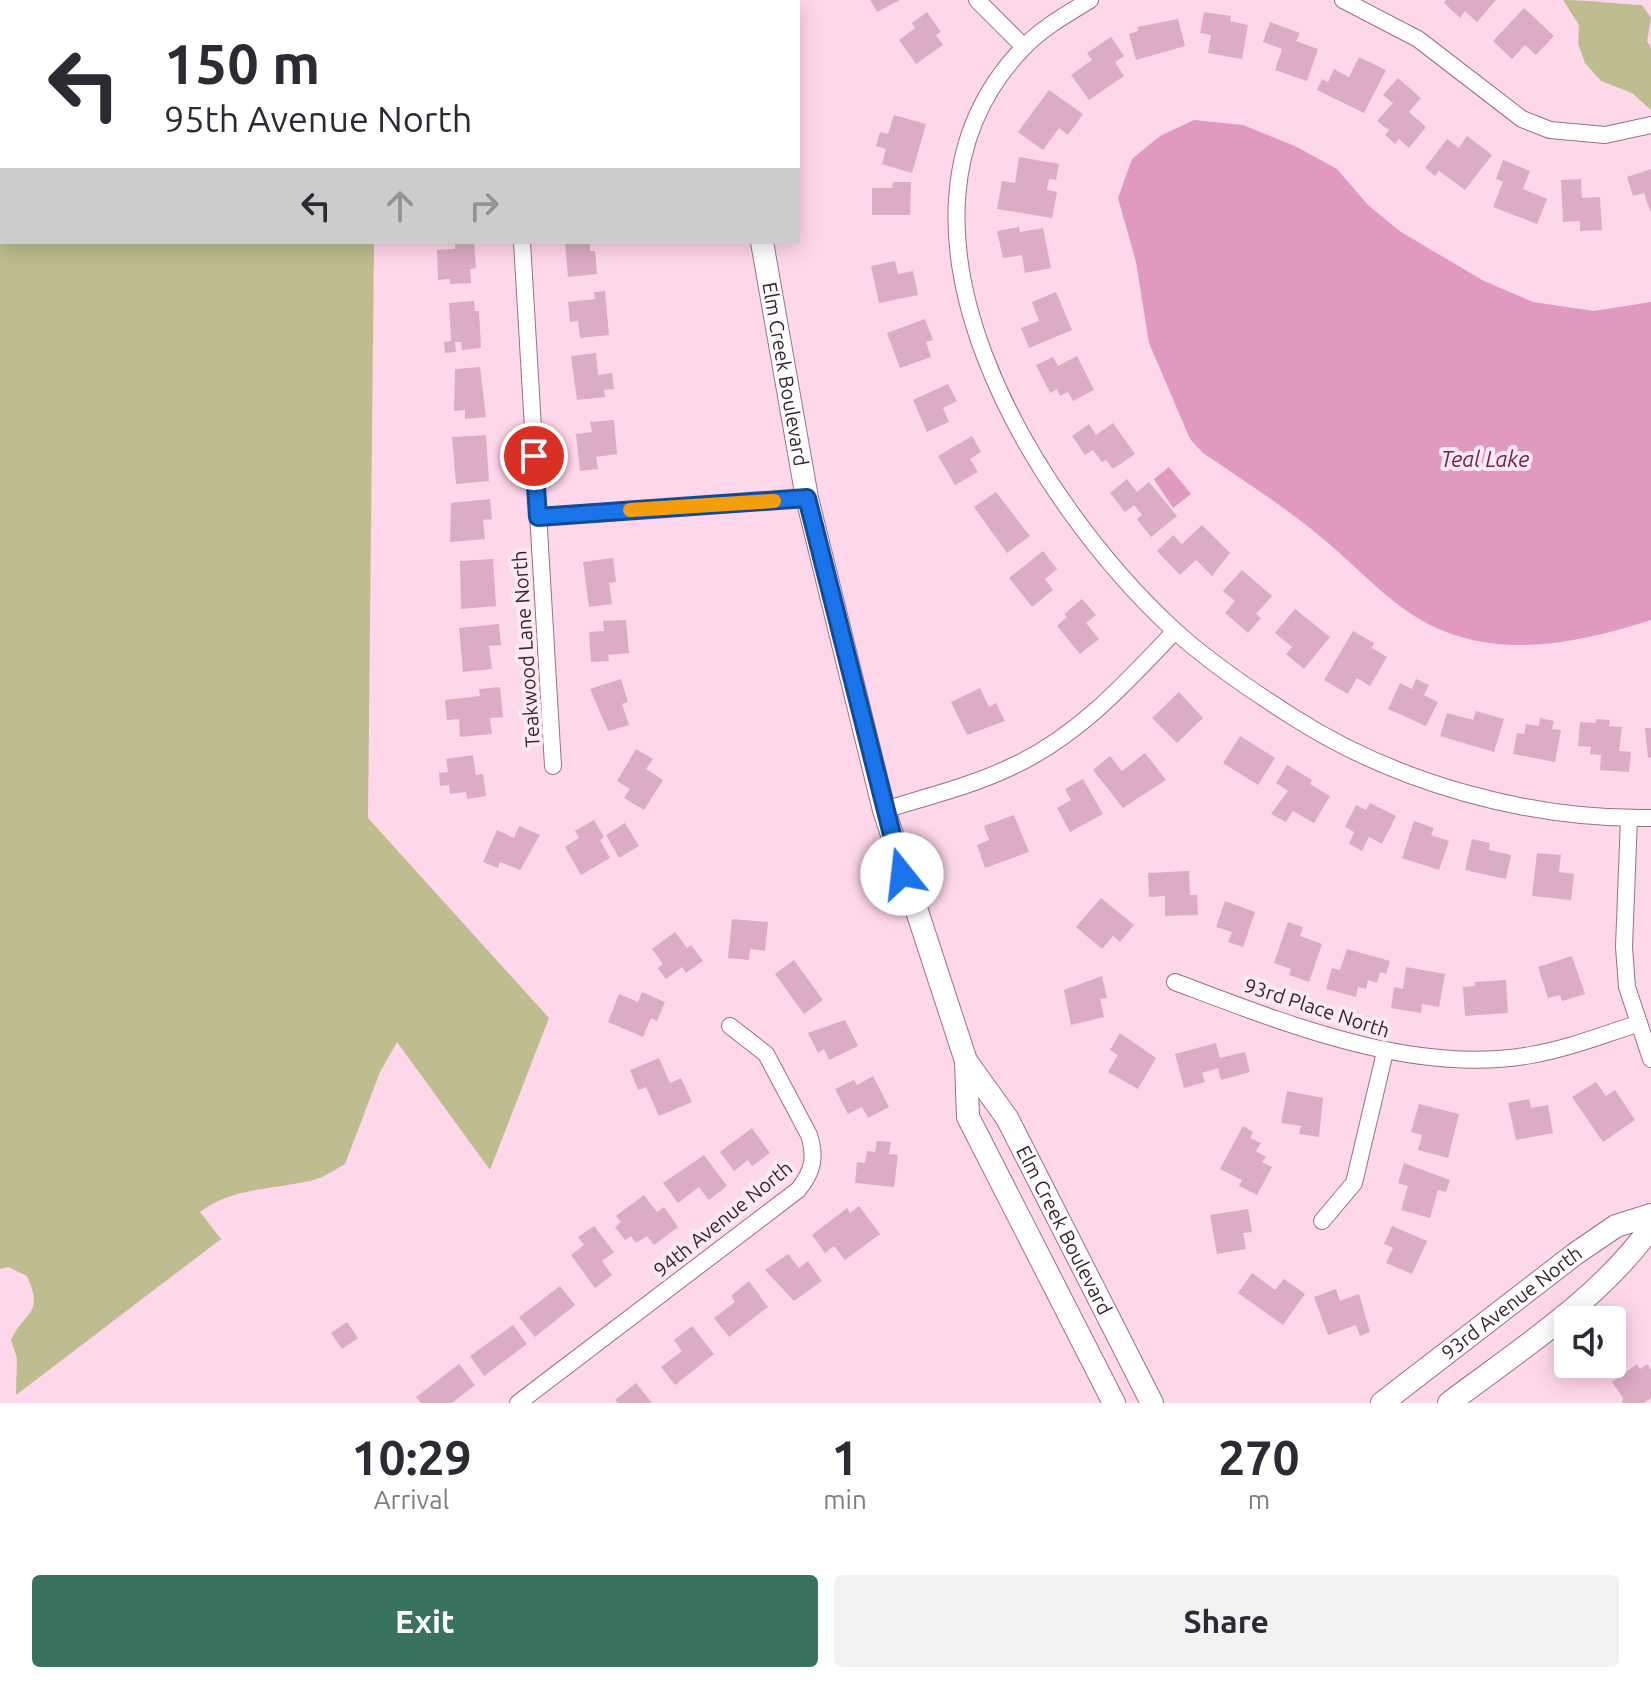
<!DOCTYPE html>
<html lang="en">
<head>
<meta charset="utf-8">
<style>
	:root { --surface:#fff; --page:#f2f2f3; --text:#2b2b33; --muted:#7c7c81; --accent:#39735d }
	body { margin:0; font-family:Ubuntu,sans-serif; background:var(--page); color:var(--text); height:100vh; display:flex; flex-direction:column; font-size:30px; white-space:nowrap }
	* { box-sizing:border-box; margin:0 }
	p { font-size:26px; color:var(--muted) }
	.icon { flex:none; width:44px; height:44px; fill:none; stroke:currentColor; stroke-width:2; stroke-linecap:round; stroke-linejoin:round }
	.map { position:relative; height:1403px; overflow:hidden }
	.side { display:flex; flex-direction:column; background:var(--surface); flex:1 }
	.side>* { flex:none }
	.guide { position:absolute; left:0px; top:0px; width:800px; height:244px; box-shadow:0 4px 20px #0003; background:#fff; color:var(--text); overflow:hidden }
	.controls { position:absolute; left:1554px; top:1306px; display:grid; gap:16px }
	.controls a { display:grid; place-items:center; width:72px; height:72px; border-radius:8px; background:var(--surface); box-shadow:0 4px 20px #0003; font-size:40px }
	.pin { position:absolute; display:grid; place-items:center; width:68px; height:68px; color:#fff; margin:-34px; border:4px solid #fff; border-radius:50%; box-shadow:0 2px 8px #0007 }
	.me { position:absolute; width:88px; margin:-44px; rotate:344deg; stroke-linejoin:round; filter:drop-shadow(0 0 6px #0008) }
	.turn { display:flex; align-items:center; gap:28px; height:168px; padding:0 32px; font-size:36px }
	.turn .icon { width:104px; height:104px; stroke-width:2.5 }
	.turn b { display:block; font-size:56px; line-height:68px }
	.lanes { display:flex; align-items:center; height:76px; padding:0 32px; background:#0003; justify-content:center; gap:40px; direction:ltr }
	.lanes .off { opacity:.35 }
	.eta { display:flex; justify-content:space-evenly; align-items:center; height:136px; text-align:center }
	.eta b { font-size:48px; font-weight:700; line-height:56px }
	.button { display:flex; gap:16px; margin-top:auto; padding:16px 32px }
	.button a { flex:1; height:92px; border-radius:8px; background:var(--accent); color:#fff; font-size:32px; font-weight:700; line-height:92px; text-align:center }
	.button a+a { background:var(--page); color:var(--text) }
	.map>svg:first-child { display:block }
	.green { fill:#bebd8f }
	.water { fill:#e099bf }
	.building { fill:#dbacc4 }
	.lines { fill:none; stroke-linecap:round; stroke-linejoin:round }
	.street-casing { stroke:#9b6f86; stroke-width:18 }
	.secondary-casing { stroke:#9b6f86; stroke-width:24 }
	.street { stroke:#fff; stroke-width:16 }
	.secondary { stroke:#fff; stroke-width:22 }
	.route-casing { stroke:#114b97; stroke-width:20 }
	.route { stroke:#1a73e8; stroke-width:14 }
	.slow { stroke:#f59e0b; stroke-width:14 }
	.labels { text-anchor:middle; stroke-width:8; stroke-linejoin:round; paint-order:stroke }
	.street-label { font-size:20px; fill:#36242e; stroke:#ffeaf4 }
	.water-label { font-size:22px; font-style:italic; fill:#712053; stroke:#ffeaf4 }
</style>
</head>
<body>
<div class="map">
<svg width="1651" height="1403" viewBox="0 0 1651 1403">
	<rect width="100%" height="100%" fill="#fed7eb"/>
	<g class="green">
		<path d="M0,0l229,2h-227v240h372l-6,576 181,200 -59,152 -93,-128 -17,30 -35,92c-9,5 -19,12 -28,15 -39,11 -84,7 -117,33l21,27 -205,156 1,-37 -6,-18c15,-31 33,-25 16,-64l-19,-9 -8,2z"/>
		<path d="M1563,0c28,0 53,4 79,5l9,13 -4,23 4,7v62l-19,-17 -31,-12 -16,-18 -7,-20 1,-18z"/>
	</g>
	<g class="water">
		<path d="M1194,120l49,5 52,21 42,23 31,36 33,27 83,49 49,21 61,9 57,-9v318c-78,25 -162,42 -235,-3 -34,-21 -63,-54 -94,-79 -37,-31 -79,-58 -119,-85l-13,-14 -41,-96 -13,-81 -18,-64 14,-39 28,-23z"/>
		<polygon points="1169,467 1191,494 1173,508 1154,479"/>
	</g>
	<g class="building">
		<polygon points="870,0 900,0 877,12"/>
		<polygon points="1446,0 1496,0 1477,22 1465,11 1460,18 1444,3"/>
		<polygon points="1524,8 1554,36 1536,55 1525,45 1512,59 1493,41"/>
		<polygon points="927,12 941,32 936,35 943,45 916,64 899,40 915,28 912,23"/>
		<polygon points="1204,12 1231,16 1230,21 1248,25 1242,59 1208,53 1211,35 1200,33"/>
		<polygon points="1178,19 1185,46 1136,60 1129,34 1138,31 1137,27"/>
		<polygon points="1270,22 1300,33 1296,41 1318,49 1307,81 1275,70 1282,49 1263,42"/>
		<polygon points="1111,37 1124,56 1115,62 1124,76 1089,100 1071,75 1092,60 1087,53"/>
		<polygon points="1359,57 1386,70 1364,113 1317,90 1322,79 1328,82 1334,69 1349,77"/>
		<polygon points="1398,78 1421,98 1409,112 1426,127 1409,148 1399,139 1395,144 1385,135 1389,130 1377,121 1393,103 1383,95"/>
		<polygon points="1049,90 1083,114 1068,135 1059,128 1043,150 1018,132"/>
		<polygon points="894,115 926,124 912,173 882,164 886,149 876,146 880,132 888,134"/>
		<polygon points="1467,136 1492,155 1465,190 1439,171 1435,176 1425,168 1447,139 1459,148"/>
		<polygon points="1019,157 1059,164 1056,180 1049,179 1047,190 1057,192 1052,218 997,209 1002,181 1015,183"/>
		<polygon points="1503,160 1530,171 1523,189 1547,199 1537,224 1493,207 1503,182 1496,179"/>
		<polygon points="1651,169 1651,211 1650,211 1644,193 1633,196 1627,177"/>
		<polygon points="1581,179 1582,198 1600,197 1602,230 1580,231 1580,221 1563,222 1561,180"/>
		<polygon points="893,182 911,182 910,215 872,215 872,188 892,188"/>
		<polygon points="1019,227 1020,232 1043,228 1051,268 1025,273 1022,255 1003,258 997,231"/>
		<polygon points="455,242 474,242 476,268 470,269 471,283 450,284 450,279 438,280 437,250 455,249"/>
		<polygon points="565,242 590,242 590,251 595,251 597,274 568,277"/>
		<polygon points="895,261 898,274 913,271 918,295 879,303 871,266"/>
		<polygon points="605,291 609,335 580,338 578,321 570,322 568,302 595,299 594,292"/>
		<polygon points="1056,292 1072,330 1029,348 1021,328 1039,321 1032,302"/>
		<polygon points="474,301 475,311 479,311 481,348 462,350 461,342 455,342 456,352 445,353 444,342 451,341 449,303"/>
		<polygon points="925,319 933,340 926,342 931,357 900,368 887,333"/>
		<polygon points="596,353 598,375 612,373 614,389 604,390 605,397 577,400 571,356"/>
		<polygon points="1077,356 1094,390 1073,401 1068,392 1060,396 1057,389 1050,393 1036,365 1053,357 1058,366"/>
		<polygon points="480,367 486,417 465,419 465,410 454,411 455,369"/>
		<polygon points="948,384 957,401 943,408 949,422 927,432 913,400"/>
		<polygon points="614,420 617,454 596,457 598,469 580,471 576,434 592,432 590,422"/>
		<polygon points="1113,423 1135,454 1113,469 1106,460 1102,462 1093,450 1085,455 1072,436 1089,424 1096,435"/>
		<polygon points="486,435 489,481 456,484 452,437"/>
		<polygon points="972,436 981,452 970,459 978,472 955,485 938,456"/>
		<polygon points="1127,479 1137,492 1149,482 1177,516 1151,537 1137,519 1142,515 1134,505 1125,512 1110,493"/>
		<polygon points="996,492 1030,536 1007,553 974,507"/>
		<polygon points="490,499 492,519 483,520 485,539 450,542 451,503"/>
		<polygon points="1202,525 1230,553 1212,576 1196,560 1180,575 1157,551 1173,535 1182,544"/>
		<polygon points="1043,551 1057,569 1045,579 1053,590 1032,607 1009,578"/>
		<polygon points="613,558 616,582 609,583 612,604 589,607 583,562"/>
		<polygon points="493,559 496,606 461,609 460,561"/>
		<polygon points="1242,570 1272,596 1256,614 1261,618 1248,633 1225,613 1235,601 1223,591"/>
		<polygon points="1082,599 1096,615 1086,623 1099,639 1080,654 1057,626 1067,617 1064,614"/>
		<polygon points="1295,609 1330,637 1304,669 1286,654 1292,647 1275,633"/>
		<polygon points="626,620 629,653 608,655 609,661 591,662 589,632 604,631 603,621"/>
		<polygon points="499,624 501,645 489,646 492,669 463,672 459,628"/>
		<polygon points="1353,631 1374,643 1372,648 1387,657 1370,686 1357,678 1348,694 1324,680"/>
		<polygon points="621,679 628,702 622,704 629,725 608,731 590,689"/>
		<polygon points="1416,679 1429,685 1424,695 1438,702 1426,726 1388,709 1400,683 1412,689"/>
		<polygon points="500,687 503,717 490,718 492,734 460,737 459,719 447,720 445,700 480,696 479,689"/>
		<polygon points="980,688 989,707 996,703 1005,721 967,735 951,702"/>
		<polygon points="1179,692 1203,718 1177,743 1152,718"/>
		<polygon points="1476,711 1504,719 1494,752 1440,736 1447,713 1473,720"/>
		<polygon points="1540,718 1554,721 1552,729 1561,730 1555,762 1513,754 1517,733 1524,734 1526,724 1539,726"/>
		<polygon points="1596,719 1610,720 1609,726 1622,727 1619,751 1631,752 1629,772 1600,770 1601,755 1590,754 1591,747 1578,746 1580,722 1596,723"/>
		<polygon points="1645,728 1651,728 1651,757 1648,758"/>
		<polygon points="1240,736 1275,758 1258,785 1223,763"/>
		<polygon points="636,749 653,759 646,769 663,780 644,810 624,798 630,789 617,781"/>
		<polygon points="1145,753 1166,780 1123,808 1093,770 1110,756 1122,771"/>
		<polygon points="473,755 476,775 483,774 486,796 467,799 466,792 450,794 449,785 440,786 439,773 448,772 446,759"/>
		<polygon points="1287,765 1312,780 1310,784 1330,796 1314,823 1293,811 1286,822 1271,814 1288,791 1276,783"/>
		<polygon points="1083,779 1103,814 1070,832 1057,808 1071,800 1065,789"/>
		<polygon points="1370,803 1396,816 1382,844 1369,837 1362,851 1349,844 1354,832 1345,827 1356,805 1366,810"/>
		<polygon points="1014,815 1029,852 985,868 977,845 989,840 984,826"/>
		<polygon points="594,820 604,837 600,840 610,858 581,875 565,847 579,838 575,831"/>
		<polygon points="1414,821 1434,828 1431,835 1449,841 1439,870 1402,858"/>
		<polygon points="625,823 639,846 619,858 606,835"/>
		<polygon points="519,826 540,835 520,870 500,862 498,868 483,862 497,830 514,838"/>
		<polygon points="1472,839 1490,843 1489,850 1511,855 1506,879 1465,870"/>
		<polygon points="1537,853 1561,855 1559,872 1574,874 1571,900 1532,896"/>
		<polygon points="1189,871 1190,895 1197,895 1198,915 1165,916 1165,896 1149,897 1148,873"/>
		<polygon points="1101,898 1134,925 1120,942 1113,936 1102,949 1076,927"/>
		<polygon points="1225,901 1255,912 1243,947 1228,942 1232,932 1216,927"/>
		<polygon points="732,919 768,922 765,951 750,949 749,960 728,958"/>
		<polygon points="1288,922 1303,927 1300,936 1322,944 1309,982 1289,975 1291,969 1274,963"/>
		<polygon points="675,932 687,948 691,945 703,961 686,973 682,967 666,979 658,968 663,964 652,949"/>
		<polygon points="1347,949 1390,961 1386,974 1380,972 1377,983 1368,980 1366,989 1358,987 1356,997 1326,989 1332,968 1340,970"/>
		<polygon points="1572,956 1585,994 1562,1001 1560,995 1548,998 1538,967"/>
		<polygon points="794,960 823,1000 804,1014 775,974"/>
		<polygon points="1406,967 1445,974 1439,1007 1422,1004 1421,1013 1391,1008 1394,987 1403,989"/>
		<polygon points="1102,976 1107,998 1100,999 1104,1017 1071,1025 1064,990"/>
		<polygon points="1506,980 1508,1013 1465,1016 1463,987 1475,986 1475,982"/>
		<polygon points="642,992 665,1002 657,1021 651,1018 643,1037 608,1022 619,994 638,1002"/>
		<polygon points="845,1020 858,1046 829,1060 824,1049 818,1053 808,1033"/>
		<polygon points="1120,1033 1156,1058 1138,1089 1108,1072 1118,1055 1110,1050"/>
		<polygon points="1216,1043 1220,1058 1245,1052 1250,1072 1221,1080 1218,1068 1202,1073 1205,1082 1184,1088 1175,1054"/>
		<polygon points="659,1058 670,1083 681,1078 692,1102 659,1116 646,1087 638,1090 630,1070"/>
		<polygon points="873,1076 889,1107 868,1118 862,1107 848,1114 835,1089 854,1080 857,1085"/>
		<polygon points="1596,1082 1606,1096 1615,1090 1635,1120 1603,1142 1572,1097"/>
		<polygon points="1287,1091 1323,1098 1319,1137 1299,1134 1301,1126 1281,1123"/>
		<polygon points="1529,1099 1531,1108 1548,1105 1553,1133 1516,1140 1508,1103"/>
		<polygon points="1419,1104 1459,1114 1448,1158 1418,1150 1422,1135 1411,1132"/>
		<polygon points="1243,1126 1253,1132 1250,1138 1261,1143 1256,1151 1266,1157 1262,1162 1272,1167 1257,1195 1239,1186 1242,1180 1220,1169"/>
		<polygon points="752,1128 770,1153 752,1166 748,1160 734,1171 720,1152"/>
		<polygon points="877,1141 891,1142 889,1154 898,1155 894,1187 855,1183 857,1162 865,1163 867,1151 875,1152"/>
		<polygon points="704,1155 727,1186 709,1200 699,1187 678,1203 663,1183"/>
		<polygon points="1404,1163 1450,1180 1446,1192 1438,1190 1430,1218 1401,1210 1408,1186 1398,1183"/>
		<polygon points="644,1195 657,1212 664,1207 678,1227 654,1245 647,1236 636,1243 631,1236 625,1240 615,1227 621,1222 616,1216"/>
		<polygon points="859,1206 880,1234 845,1260 834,1246 825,1253 812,1235 847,1208 850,1213"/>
		<polygon points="1248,1209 1252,1232 1243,1233 1246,1249 1217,1254 1210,1215"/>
		<polygon points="594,1226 614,1252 602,1261 612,1275 595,1288 571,1255 584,1245 578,1237"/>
		<polygon points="1392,1226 1427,1241 1412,1274 1386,1263 1393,1248 1384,1244"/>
		<polygon points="788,1254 799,1268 808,1261 822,1281 794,1301 765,1270"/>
		<polygon points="1252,1273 1275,1290 1284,1279 1305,1294 1283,1325 1238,1293"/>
		<polygon points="749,1281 768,1307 729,1337 714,1318 735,1302 731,1296"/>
		<polygon points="560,1286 575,1305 535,1337 519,1317"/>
		<polygon points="1336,1289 1340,1301 1359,1294 1370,1332 1360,1336 1356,1325 1328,1335 1314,1297"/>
		<polygon points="347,1322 358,1338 342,1349 331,1333"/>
		<polygon points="513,1325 527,1344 484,1376 470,1356"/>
		<polygon points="692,1326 714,1354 675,1385 661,1367 682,1351 674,1340"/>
		<polygon points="459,1364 475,1385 452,1403 421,1403 416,1397"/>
		<polygon points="1637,1364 1640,1369 1647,1364 1651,1370 1651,1398 1644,1403 1622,1403 1623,1398 1612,1382"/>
		<polygon points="636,1383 652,1403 618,1403 615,1400"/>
	</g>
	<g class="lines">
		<g class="street-casing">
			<g id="street">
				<polyline points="418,0 419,2"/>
				<polyline points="977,0 1024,47"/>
				<path d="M1090,0c-23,14 -48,28 -67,48 -165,172 12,454 151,582 36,33 78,61 119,87 103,66 236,103 358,101"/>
				<polyline points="1343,0 1418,39 1522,119 1550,130 1605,135 1651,125"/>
				<polyline points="522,242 553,766"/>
				<polyline points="538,517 807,498"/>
				<path d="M884,810c42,-13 87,-24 127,-43 66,-30 115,-84 164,-136"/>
				<polyline points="1629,818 1624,947 1627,987 1651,1059"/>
				<path d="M1175,982c109,41 238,94 356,73 36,-6 71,-20 106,-31"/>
				<polyline points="1322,1221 1354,1183 1385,1052"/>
				<path d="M518,1403l280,-213c15,-18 18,-33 11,-55l-43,-81 -36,-28"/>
			</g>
		</g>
		<g class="secondary-casing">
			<g id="secondary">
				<polyline points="737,0 737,2"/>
				<path id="s1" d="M762,242l45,256 77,312 82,251 2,56 146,286"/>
				<path id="s2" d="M966,1061l41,57 145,285"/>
				<path id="s3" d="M1382,1403l193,-149 41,-28 35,-11"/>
				<path d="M1449,1403c69,-52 152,-105 202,-176"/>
			</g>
		</g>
		<use href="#street" class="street"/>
		<use href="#secondary" class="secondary"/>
	</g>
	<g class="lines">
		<g class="route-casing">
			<polyline id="route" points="534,456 538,517 807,498 902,874"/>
		</g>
		<use href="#route" class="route"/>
		<polyline class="slow" points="630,510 774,501"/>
	</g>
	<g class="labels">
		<g class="street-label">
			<text dy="7" stroke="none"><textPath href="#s1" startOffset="134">Elm Creek Boulevard</textPath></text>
			<text transform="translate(526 649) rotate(-94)" y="7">Teakwood Lane North</text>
			<text transform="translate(1317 1008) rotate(18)" y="7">93rd Place North</text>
			<text transform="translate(723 1219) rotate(-39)" y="7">94th Avenue North</text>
			<text dy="7" stroke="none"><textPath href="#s2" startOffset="196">Elm Creek Boulevard</textPath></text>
			<text dy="7" stroke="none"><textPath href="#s3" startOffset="164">93rd Avenue North</textPath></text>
		</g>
		<g class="water-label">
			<text x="1485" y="467">Teal Lake</text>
		</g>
	</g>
</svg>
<div class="controls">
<a><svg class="icon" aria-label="sound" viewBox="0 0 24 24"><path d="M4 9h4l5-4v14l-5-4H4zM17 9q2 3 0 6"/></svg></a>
</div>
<div class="pin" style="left:534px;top:456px;background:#d93025"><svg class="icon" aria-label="arrive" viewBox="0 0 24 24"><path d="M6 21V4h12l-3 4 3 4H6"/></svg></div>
<svg class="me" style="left:902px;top:874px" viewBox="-20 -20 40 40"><circle r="19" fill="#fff"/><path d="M0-13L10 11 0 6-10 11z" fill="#1a73e8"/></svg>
<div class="guide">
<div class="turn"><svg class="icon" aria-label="left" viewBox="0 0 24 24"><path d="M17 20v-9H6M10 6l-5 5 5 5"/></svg><div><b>150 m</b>95th Avenue North</div></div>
<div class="lanes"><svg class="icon" aria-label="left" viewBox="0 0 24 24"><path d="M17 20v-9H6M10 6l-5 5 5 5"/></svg><svg class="icon off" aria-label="ahead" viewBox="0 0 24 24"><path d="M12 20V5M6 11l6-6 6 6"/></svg><svg class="icon off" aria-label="right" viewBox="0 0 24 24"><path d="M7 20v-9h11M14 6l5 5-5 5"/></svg></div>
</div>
</div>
<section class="side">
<div class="eta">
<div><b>10:29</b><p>Arrival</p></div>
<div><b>1</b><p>min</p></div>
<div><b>270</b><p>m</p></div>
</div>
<div class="button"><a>Exit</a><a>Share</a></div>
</section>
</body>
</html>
